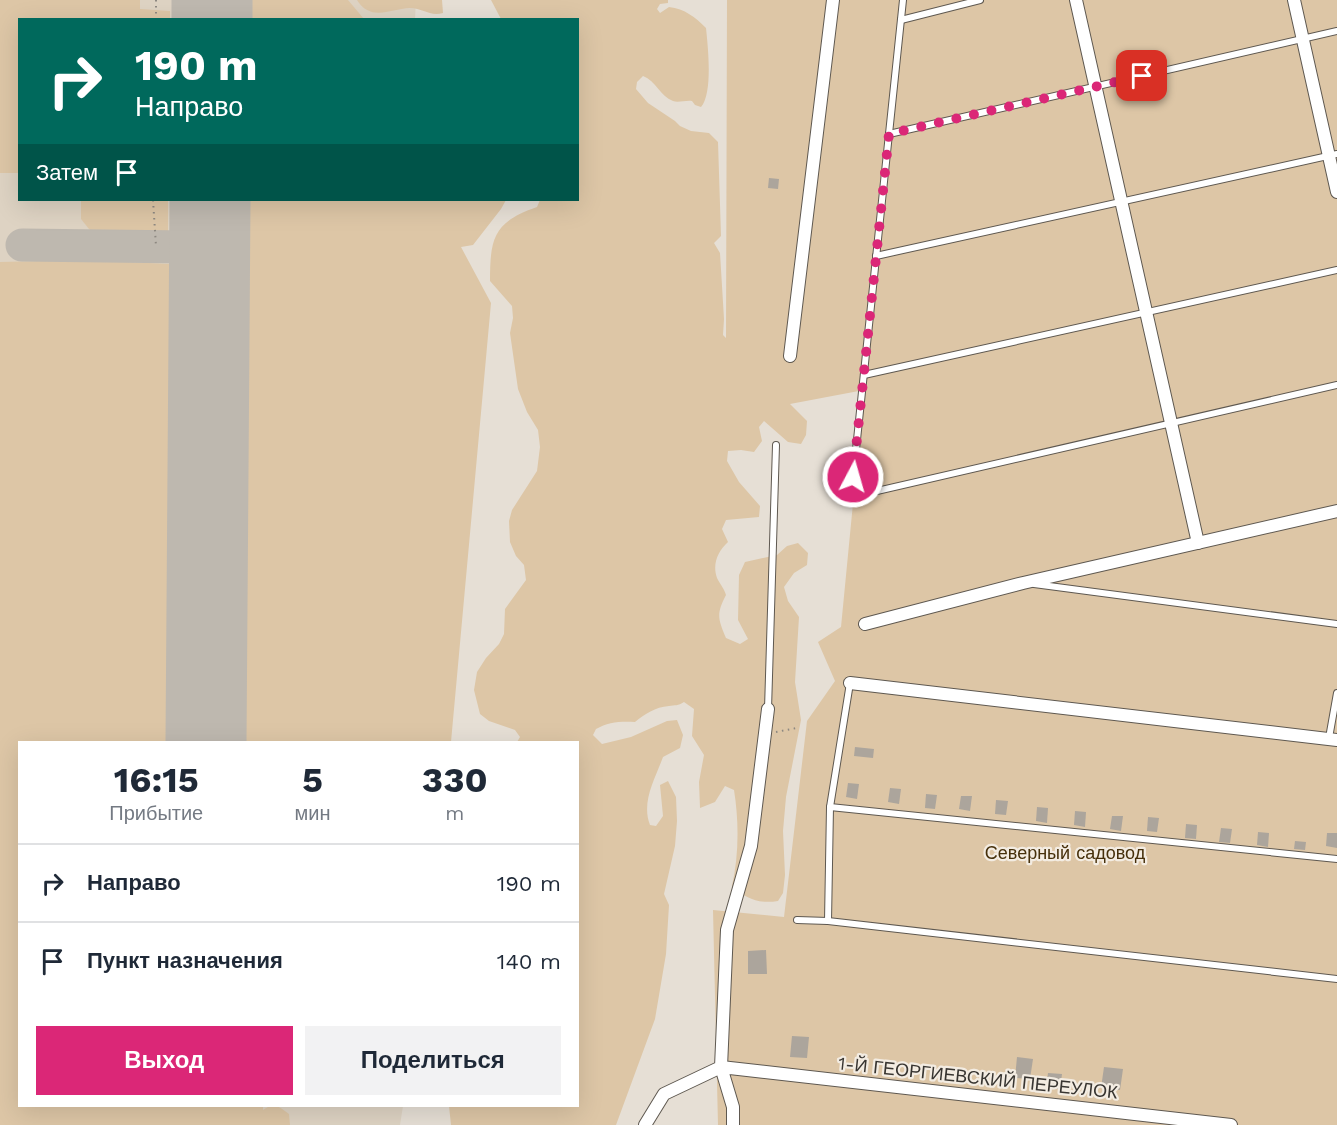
<!DOCTYPE html>
<html lang="ru">
<head>
<meta charset="utf-8">
<style>
	:root { --surface:#fff; --page:#f2f2f3; --text:#1f2937; --muted:#747a83; --line:#e0e1e3; --accent:#db2777 }
	body { margin:0; font-family:"Work Sans",sans-serif; background:var(--page); color:var(--text); height:100vh; display:flex; flex-direction:column; font-size:22px; white-space:nowrap }
	* { box-sizing:border-box; margin:0 }
	p { font-size:20px; color:var(--muted) }
	.icon { flex:none; width:33px; height:33px; fill:none; stroke:currentColor; stroke-width:2; stroke-linecap:round; stroke-linejoin:round }
	.map { position:relative; flex:1; overflow:hidden }
	.details { position:absolute; left:18px; top:741px; width:561px; height:366px; display:flex; flex-direction:column; background:var(--surface); border-radius:0px; box-shadow:0 6px 24px #0002 }
	.details>* { flex:none }
	.banner { position:absolute; left:18px; top:18px; width:561px; height:183px; border-radius:0px; box-shadow:0 6px 24px #0002; background:#00695c; color:#fff; overflow:hidden }
	.pin { position:absolute; display:grid; place-items:center; width:51px; height:51px; color:#fff; margin:-26px; border-radius:12px; box-shadow:0 3px 9px #0006 }
	.me { position:absolute; width:66px; margin:-33px; rotate:6deg; stroke-linejoin:round; filter:drop-shadow(0 0 4px #0008) }
	.turn { display:flex; align-items:center; gap:21px; height:126px; padding:0 18px; font-size:27px }
	.turn .icon { width:78px; height:78px; stroke-width:2.5 }
	.turn b { display:block; font-size:42px; line-height:51px }
	.then { display:flex; align-items:center; height:57px; padding:0 18px; background:#0003; gap:12px; font-size:22px }
	.eta { display:flex; justify-content:space-evenly; align-items:center; height:102px; text-align:center }
	.eta b { font-size:36px; font-weight:700; line-height:42px }
	.button { display:flex; gap:12px; margin-top:auto; padding:12px 18px }
	.button a { flex:1; height:69px; border-radius:0px; background:var(--accent); color:#fff; font-size:24px; font-weight:700; line-height:69px; text-align:center }
	.button a+a { background:var(--page); color:var(--text) }
	ul { padding:0; list-style:none }
	li { display:flex; align-items:center; gap:18px; height:78px; padding:0 18px; border-top:2px solid var(--line) }
	li div { flex:1 }
	li b { display:block; font-size:22px }
	li em { font-style:normal }
	.map>svg:first-child { display:block }
	.built { fill:#ded3c3 }
	.green { fill:#ddc6a6 }
	.lines { fill:none; stroke-linecap:round; stroke-linejoin:round }
	.taxiway { stroke:#beb8af; stroke-width:33 }
	.runway { stroke:#beb8af; stroke-width:81 }
	.building { fill:#aca59c }
	.service-casing { stroke:#5e5850; stroke-width:8 }
	.minor-casing { stroke:#5e5850; stroke-width:14 }
	.path { stroke:#8d8881; stroke-width:2; stroke-dasharray:1.5 4.5; stroke-linecap:butt }
	.service { stroke:#fff; stroke-width:6 }
	.minor { stroke:#fff; stroke-width:12 }
	.route { stroke:#db2777; stroke-width:10; stroke-dasharray:0 18 }
	.labels { text-anchor:middle; stroke-width:4.5; stroke-linejoin:round; paint-order:stroke }
	.park-label { font-size:18px; fill:#46300b; stroke:#f3ece2 }
	.street-label { font-size:18px; fill:#383531; stroke:#f3ece2 }
</style>
</head>
<body>
<div class="map">
<svg width="1337" height="1125" viewBox="0 0 1337 1125">
	<rect width="100%" height="100%" fill="#e6dfd5"/>
	<polygon class="built" points="0,0 416,0 415,19 20,20 20,200 413,200 407,742 20,742 20,1106 403,1106 400,1125 0,1125"/>
	<g class="green">
		<polygon points="0,0 140,0 140,9 170,11 170,19 20,20 19,173 0,173"/>
		<polygon points="252,0 348,0 364,19 252,19"/>
		<path d="M357,0h85l1,13c-13,4 -20,-5 -33,-5 -20,1 -39,14 -53,-8z"/>
		<path d="M491,0h177v3l-8,1 -3,5 3,4 9,-6c16,2 26,10 37,21 2,19 7,65 -5,79l-6,-2 -3,-4c-6,-1 -14,2 -19,0 -13,-5 -17,-20 -30,-25l-6,6 -1,7 12,14 27,18 5,5 11,5 18,2 9,9 3,94 -7,7 6,10 4,66 -1,16 3,3 1,-338h610v1125h-619l-5,-215 71,7 23,-196 28,-40 -17,-39 23,-15 23,-237 -74,14 17,17 -1,14 -5,9 -13,-2 -24,-21 -5,6 3,14 -8,11 -13,-2 -13,1 -1,10 12,21 21,24 -1,11 -33,3 -4,9 6,13c-10,9 -16,22 -11,36 3,6 7,10 9,17 -10,19 -8,24 0,43l14,6 8,-5 -10,-19 1,-45 6,-13 32,-7 10,-9 11,-3 10,10 -1,12 -13,8 -10,14 4,14 11,16 -4,65 6,38 -15,77 -3,34 2,44 -2,18 -5,8c-19,3 -32,-2 -46,-15 7,-31 7,-65 2,-96l-9,-4 -10,16 -15,6 -1,-26 5,-27 -12,-19 2,-27 -10,-7c-6,4 -9,3 -15,4 -14,1 -24,8 -34,16 -14,-1 -27,0 -39,7l-3,6 9,9 29,-7 36,-16 10,-1 6,15 -3,13 -17,9c-8,22 -22,45 -13,68l6,1 7,-10 -3,-31 8,-4 8,16 1,24 -2,25 -11,48 5,11 -3,49 -11,65 -39,106h-165l-2,-19h129v-364h-61l3,-5 -5,-7 -26,-9 -9,-7 -6,-24 3,-18 9,-14 13,-14 5,-10 1,-25 21,-29 -2,-15 -8,-9 -6,-14 -1,-21 3,-11 25,-39 3,-24 -2,-17 -11,-18 -9,-23 -8,-56 3,-15 -1,-12 -22,-25c0,-44 4,-59 47,-74l3,-7h38v-180l-77,-1z"/>
		<polygon points="81,200 168,200 168,235 99,235 89,229 81,219"/>
		<polygon points="249,200 506,200 501,209 473,245 461,247 491,303 451,742 240,742"/>
		<path d="M82,260l88,4 3,478h-153v364h243v4c10,-8 16,-4 26,4l1,11h-290v-863z"/>
	</g>
	<g class="lines">
		<g class="taxiway">
			<path d="M22,245l166,2c13,5 18,12 21,26"/>
			<polyline points="188,247 198,241 210,219"/>
		</g>
		<g class="runway">
			<polyline points="212,20 212,0"/>
			<polyline points="206,742 210,200"/>
		</g>
	</g>
	<g class="building">
		<polygon points="769,178 779,179 778,189 768,188"/>
		<polygon points="855,747 874,749 873,758 854,756"/>
		<polygon points="848,783 859,784 857,799 846,797"/>
		<polygon points="890,788 901,789 899,804 888,802"/>
		<polygon points="926,794 937,795 935,809 925,808"/>
		<polygon points="961,796 972,796 970,811 959,809"/>
		<polygon points="996,800 1008,801 1006,815 995,814"/>
		<polygon points="1037,807 1048,808 1047,823 1036,821"/>
		<polygon points="1075,811 1086,812 1085,827 1074,825"/>
		<polygon points="1112,816 1123,816 1121,831 1110,829"/>
		<polygon points="1148,817 1159,818 1157,832 1147,831"/>
		<polygon points="1186,824 1197,825 1196,839 1185,838"/>
		<polygon points="1221,828 1232,829 1230,843 1219,842"/>
		<polygon points="1258,832 1269,833 1268,847 1257,845"/>
		<polygon points="1327,833 1337,833 1337,848 1326,846"/>
		<polygon points="1295,841 1306,842 1305,850 1294,849"/>
		<polygon points="766,950 767,974 748,974 748,951"/>
		<polygon points="792,1036 809,1037 807,1058 790,1057"/>
		<polygon points="1017,1057 1033,1059 1030,1079 1015,1078"/>
		<polygon points="1104,1067 1123,1069 1120,1090 1101,1088"/>
		<polygon points="1048,1073 1062,1074 1060,1089 1046,1088"/>
	</g>
	<g class="lines">
		<g class="service-casing">
			<g id="service">
				<polyline points="903,0 851,497 1337,385"/>
				<polyline points="901,20 980,0"/>
				<polyline points="889,134 1337,31"/>
				<polyline points="876,256 1337,154"/>
				<polyline points="864,375 1337,270"/>
				<polyline points="1034,584 1337,624"/>
				<polyline points="768,709 776,445"/>
				<polyline points="1329,738 1337,693"/>
				<polyline points="830,807 1337,859"/>
				<polyline points="797,920 828,921 1337,979"/>
				<polyline points="828,921 830,807 850,683"/>
			</g>
		</g>
		<g class="minor-casing">
			<g id="minor">
				<polyline points="1076,0 1198,543"/>
				<polyline points="1294,0 1337,192"/>
				<polyline points="790,356 833,0"/>
				<polyline points="865,624 1023,583 1337,511"/>
				<polyline points="850,683 1337,740"/>
				<polyline points="645,1125 664,1094 721,1067 727,930 751,846 768,709"/>
				<polyline points="733,1125 733,1107 721,1067 1231,1125"/>
			</g>
		</g>
		<g class="path">
			<polyline points="156,0 156,20"/>
			<polyline points="153,200 156,246"/>
			<polyline points="776,732 797,728"/>
		</g>
		<use href="#service" class="service"/>
		<use href="#minor" class="minor"/>
	</g>
	<g class="lines">
		<polyline class="route" points="853,477 889,134 1142,76"/>
	</g>
	<g class="labels">
		<g class="park-label">
			<text x="1065" y="859">Северный садовод</text>
		</g>
		<g class="street-label">
			<text transform="translate(978 1078) rotate(6)" y="6">1-Й ГЕОРГИЕВСКИЙ ПЕРЕУЛОК</text>
		</g>
	</g>
</svg>
<div class="pin" style="left:1142px;top:76px;background:#d93025"><svg class="icon" aria-label="arrive" viewBox="0 0 24 24"><path d="M6 21V4h12l-3 4 3 4H6"/></svg></div>
<svg class="me" style="left:853px;top:477px" viewBox="-20 -20 40 40"><circle r="17" fill="#db2777" stroke="#fff" stroke-width="3"/><path d="M0-11L8 9 0 5-8 9z" fill="#fff"/></svg>
<div class="banner">
<div class="turn"><svg class="icon" aria-label="right" viewBox="0 0 24 24"><path d="M7 20v-9h11M14 6l5 5-5 5"/></svg><div><b>190 m</b>Направо</div></div>
<div class="then">Затем<svg class="icon" aria-label="arrive" viewBox="0 0 24 24"><path d="M6 21V4h12l-3 4 3 4H6"/></svg></div>
</div>
<section class="details">
<div class="eta">
<div><b>16:15</b><p>Прибытие</p></div>
<div><b>5</b><p>мин</p></div>
<div><b>330</b><p>m</p></div>
</div>
<ul>
<li><svg class="icon" aria-label="right" viewBox="0 0 24 24"><path d="M7 20v-9h11M14 6l5 5-5 5"/></svg><div><b>Направо</b></div><em>190 m</em></li>
<li><svg class="icon" aria-label="arrive" viewBox="0 0 24 24"><path d="M6 21V4h12l-3 4 3 4H6"/></svg><div><b>Пункт назначения</b></div><em>140 m</em></li>
</ul>
<div class="button"><a>Выход</a><a>Поделиться</a></div>
</section>
</div>
</body>
</html>
